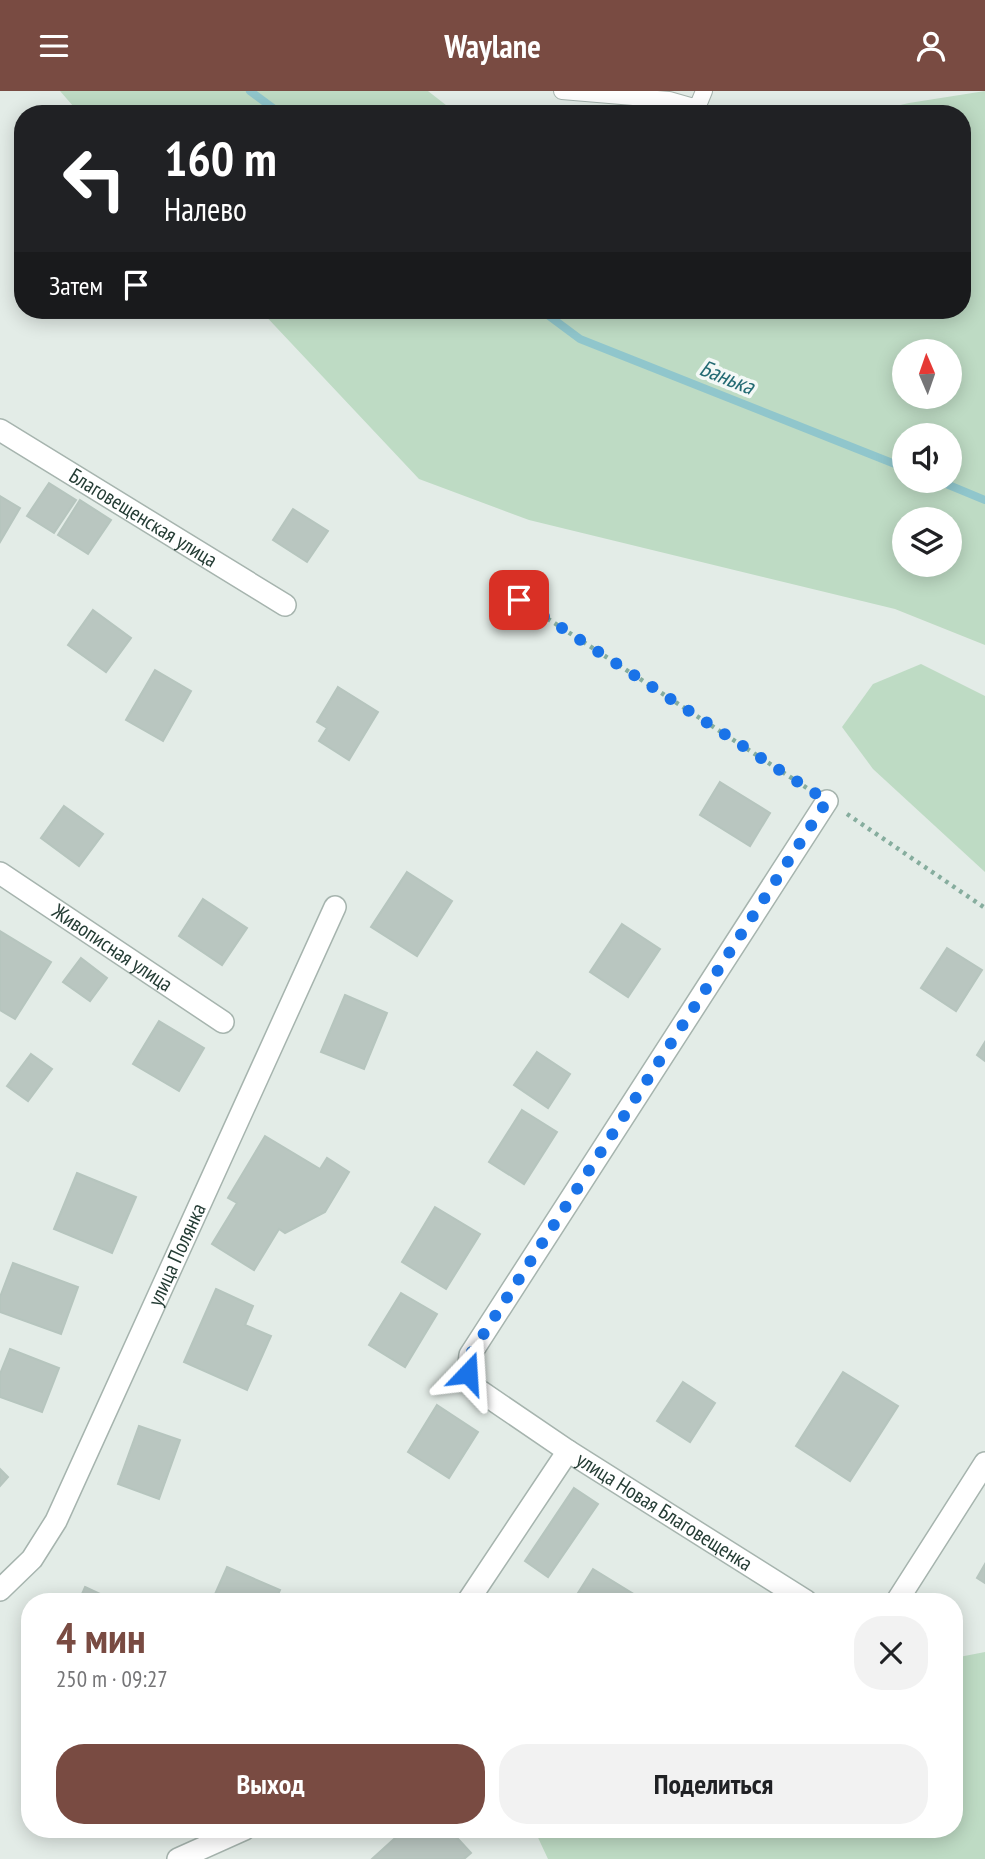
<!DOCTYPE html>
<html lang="ru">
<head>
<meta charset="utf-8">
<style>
	:root { --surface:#fff; --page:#f2f2f2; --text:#202124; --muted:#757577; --accent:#794b42 }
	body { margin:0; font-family:"PT Sans Narrow",sans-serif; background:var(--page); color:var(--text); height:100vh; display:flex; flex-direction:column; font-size:26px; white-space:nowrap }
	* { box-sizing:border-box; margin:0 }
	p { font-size:23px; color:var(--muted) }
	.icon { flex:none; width:38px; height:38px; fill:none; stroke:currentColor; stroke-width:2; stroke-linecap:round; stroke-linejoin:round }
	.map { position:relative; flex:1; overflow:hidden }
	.sheet { position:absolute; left:21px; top:1502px; width:942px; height:245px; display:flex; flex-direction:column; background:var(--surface); border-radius:28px; box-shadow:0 4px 18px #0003 }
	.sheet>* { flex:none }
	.guide { position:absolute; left:14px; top:14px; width:957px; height:214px; border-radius:28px; box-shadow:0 4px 18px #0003; background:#202124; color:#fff; overflow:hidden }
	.needle { width:46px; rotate:358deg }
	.buttons { position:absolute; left:892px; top:248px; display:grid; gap:14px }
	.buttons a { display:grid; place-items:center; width:70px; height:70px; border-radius:50%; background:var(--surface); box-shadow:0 4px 18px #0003; font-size:35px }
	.pin { position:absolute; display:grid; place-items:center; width:60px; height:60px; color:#fff; margin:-30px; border-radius:14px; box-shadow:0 4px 10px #0006 }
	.me { position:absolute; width:77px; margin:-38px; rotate:20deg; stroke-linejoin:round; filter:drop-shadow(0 0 5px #0008) }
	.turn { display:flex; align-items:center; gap:24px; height:147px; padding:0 35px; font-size:32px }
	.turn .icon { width:91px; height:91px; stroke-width:2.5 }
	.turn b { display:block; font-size:49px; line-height:60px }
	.then { display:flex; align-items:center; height:66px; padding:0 35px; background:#0003; gap:14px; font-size:26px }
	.round { display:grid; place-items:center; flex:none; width:74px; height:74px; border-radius:28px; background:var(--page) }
	.headline { display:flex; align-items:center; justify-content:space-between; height:119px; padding:0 35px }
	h1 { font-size:42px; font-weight:800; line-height:52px; color:var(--accent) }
	.action { display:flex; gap:14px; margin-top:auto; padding:14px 35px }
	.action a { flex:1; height:80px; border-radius:28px; background:var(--accent); color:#fff; font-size:28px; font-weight:800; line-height:80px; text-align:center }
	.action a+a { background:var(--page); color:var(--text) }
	header { display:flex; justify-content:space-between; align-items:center; height:91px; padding:0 35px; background:var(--accent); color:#fff; font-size:32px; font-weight:800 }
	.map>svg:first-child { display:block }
	.green { fill:#bedbc4; fill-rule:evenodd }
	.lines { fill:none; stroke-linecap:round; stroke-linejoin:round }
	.stream { stroke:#90c6cc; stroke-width:8 }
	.building { fill:#b9c6c0; stroke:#b6c5be; stroke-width:2 }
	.lane-casing { stroke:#a6b4ae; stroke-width:18 }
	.street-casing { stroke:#a6b4ae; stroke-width:24 }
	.path { stroke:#86ad9e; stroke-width:4.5; stroke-dasharray:3.5 5; stroke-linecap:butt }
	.lane { stroke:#fff; stroke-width:16 }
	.street { stroke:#fff; stroke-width:21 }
	.route { stroke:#1a73e8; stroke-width:12; stroke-dasharray:0 21.6 }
	.labels { text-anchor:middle; stroke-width:7; stroke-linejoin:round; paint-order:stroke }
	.street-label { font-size:21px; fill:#243c34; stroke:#f3f8f6 }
	.water-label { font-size:23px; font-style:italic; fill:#236a73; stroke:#f3f8f6 }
</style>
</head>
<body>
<header><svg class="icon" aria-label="menu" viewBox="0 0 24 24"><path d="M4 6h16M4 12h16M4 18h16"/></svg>Waylane<svg class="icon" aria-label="person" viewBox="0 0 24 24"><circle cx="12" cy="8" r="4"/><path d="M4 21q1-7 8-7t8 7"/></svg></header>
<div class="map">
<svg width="985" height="1768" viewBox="0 0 985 1768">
	<rect width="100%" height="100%" fill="#e3ece7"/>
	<g class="green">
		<polygon points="60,0 428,0 451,18 513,23 80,23"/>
		<path d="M985,0v554l-90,-36 -366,-89 -110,-41 -159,-169h702v-196h-102l49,-11zM905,261h45v45h-45zM905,345h45v45h-45zM905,429h45v45h-45z"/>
		<polygon points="921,573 985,605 985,781 873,678 842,636 873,593"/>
		<polygon points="985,1561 985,1768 548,1768 534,1738 954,1738 954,1567"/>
	</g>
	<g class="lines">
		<g class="stream">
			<polyline points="250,0 281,23"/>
			<polyline points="541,219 580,248 905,377"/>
			<polyline points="939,390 985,409"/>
		</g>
	</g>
	<g class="building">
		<polygon points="49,392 76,409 54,442 27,425"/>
		<polygon points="0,405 20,417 0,451"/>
		<polygon points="80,409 111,429 88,463 58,444"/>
		<polygon points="293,418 328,440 307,471 273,449"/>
		<polygon points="93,519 131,547 106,581 68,554"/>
		<polygon points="155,579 191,600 163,650 126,629"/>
		<polygon points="338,596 378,621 349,669 319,650 327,637 317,631"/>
		<polygon points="720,691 770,722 750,755 700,724"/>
		<polygon points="64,715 103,743 79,775 41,747"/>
		<polygon points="407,781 452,810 417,865 371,836"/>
		<polygon points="203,808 247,837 222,874 179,845"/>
		<polygon points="622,833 660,858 628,906 590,881"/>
		<polygon points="0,840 51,871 15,928 0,919"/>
		<polygon points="947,857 982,879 956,920 921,897"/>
		<polygon points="81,867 107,887 90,910 63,891"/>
		<polygon points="345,904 387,922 364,978 321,961"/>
		<polygon points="159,930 204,957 179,1000 133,973"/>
		<polygon points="985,951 985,970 977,964"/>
		<polygon points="537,961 570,983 548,1017 514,994"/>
		<polygon points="31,963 52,978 28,1010 7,995"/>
		<polygon points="522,1019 557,1041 524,1093 489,1071"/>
		<polygon points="265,1045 320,1078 327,1067 349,1081 325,1121 285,1142 279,1138 254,1179 212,1153 237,1112 228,1107"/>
		<polygon points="77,1082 136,1106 112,1162 54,1138"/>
		<polygon points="435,1116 480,1143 446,1198 402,1171"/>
		<polygon points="13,1172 78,1196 61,1243 0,1221 0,1206"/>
		<polygon points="216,1198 253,1215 245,1234 271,1245 247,1299 184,1271"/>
		<polygon points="401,1202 437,1223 405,1276 369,1254"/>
		<polygon points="10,1258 59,1277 42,1321 0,1306 0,1283"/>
		<polygon points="843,1281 898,1315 850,1390 796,1355"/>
		<polygon points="683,1291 715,1312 690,1351 657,1330"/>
		<polygon points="437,1314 478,1341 449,1387 408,1361"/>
		<polygon points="139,1335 180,1349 159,1408 118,1393"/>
		<polygon points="0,1378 8,1386 0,1395"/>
		<polygon points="574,1397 598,1413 548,1486 525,1470"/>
		<polygon points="985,1473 985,1492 977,1487"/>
		<polygon points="227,1476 280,1499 275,1510 212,1510"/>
		<polygon points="593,1478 645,1510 573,1510"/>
		<polygon points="85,1496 115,1510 79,1510"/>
		<polygon points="405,1738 449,1738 471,1762 464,1768 372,1768"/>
	</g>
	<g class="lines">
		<g class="lane-casing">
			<polyline id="lane" points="562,0 669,9 697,17 704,0"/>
		</g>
		<g class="street-casing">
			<g id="street">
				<path id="s1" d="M0,339l285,175"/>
				<path id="s2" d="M0,782l223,149"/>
				<polyline points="568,1360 477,1298 468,1282 470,1264 827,710"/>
				<path id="s3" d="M0,1499l32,-31 24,-38 279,-614"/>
				<path id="s4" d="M468,1510l100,-150 238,150"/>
				<polyline points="897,1510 985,1372"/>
				<polyline points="178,1768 245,1738"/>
			</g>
		</g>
		<g class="path">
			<polyline points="519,509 807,697"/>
			<polyline points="847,723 985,817"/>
		</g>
		<use href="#lane" class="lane"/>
		<use href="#street" class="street"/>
	</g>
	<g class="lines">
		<polyline class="route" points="468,1282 470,1264 827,710 519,509"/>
	</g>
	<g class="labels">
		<g class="street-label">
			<text dy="7" stroke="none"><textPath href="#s1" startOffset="168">Благовещенская улица</textPath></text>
			<text dy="7" stroke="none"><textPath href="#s2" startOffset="135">Живописная улица</textPath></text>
			<text dy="7" stroke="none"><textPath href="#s3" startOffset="382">улица Полянка</textPath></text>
			<text dy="7" stroke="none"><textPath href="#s4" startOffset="294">улица Новая Благовещенка</textPath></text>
		</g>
		<g class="water-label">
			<text transform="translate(727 286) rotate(22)" y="8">Банька</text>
		</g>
	</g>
</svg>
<div class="buttons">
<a><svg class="needle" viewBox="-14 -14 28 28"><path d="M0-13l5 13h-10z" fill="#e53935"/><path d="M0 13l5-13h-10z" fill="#757577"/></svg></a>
<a><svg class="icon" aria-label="sound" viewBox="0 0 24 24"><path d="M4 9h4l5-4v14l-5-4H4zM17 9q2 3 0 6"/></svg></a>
<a><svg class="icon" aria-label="layers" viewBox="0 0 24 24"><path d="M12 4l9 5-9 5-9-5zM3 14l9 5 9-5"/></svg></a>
</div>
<div class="pin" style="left:519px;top:509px;background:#d93025"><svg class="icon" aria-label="arrive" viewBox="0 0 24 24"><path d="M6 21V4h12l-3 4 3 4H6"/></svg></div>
<svg class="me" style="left:468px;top:1282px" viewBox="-20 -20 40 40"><path d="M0-17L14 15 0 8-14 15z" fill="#1a73e8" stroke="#fff" stroke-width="4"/></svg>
<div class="guide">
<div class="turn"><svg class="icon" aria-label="left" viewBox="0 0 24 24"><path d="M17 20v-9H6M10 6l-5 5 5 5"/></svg><div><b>160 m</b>Налево</div></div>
<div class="then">Затем<svg class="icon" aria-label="arrive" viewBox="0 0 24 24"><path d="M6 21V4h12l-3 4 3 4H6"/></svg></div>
</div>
<section class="sheet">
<div class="headline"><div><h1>4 мин</h1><p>250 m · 09:27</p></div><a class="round"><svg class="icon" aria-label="close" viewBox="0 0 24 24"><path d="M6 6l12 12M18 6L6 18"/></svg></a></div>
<div class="action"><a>Выход</a><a>Поделиться</a></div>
</section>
</div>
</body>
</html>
